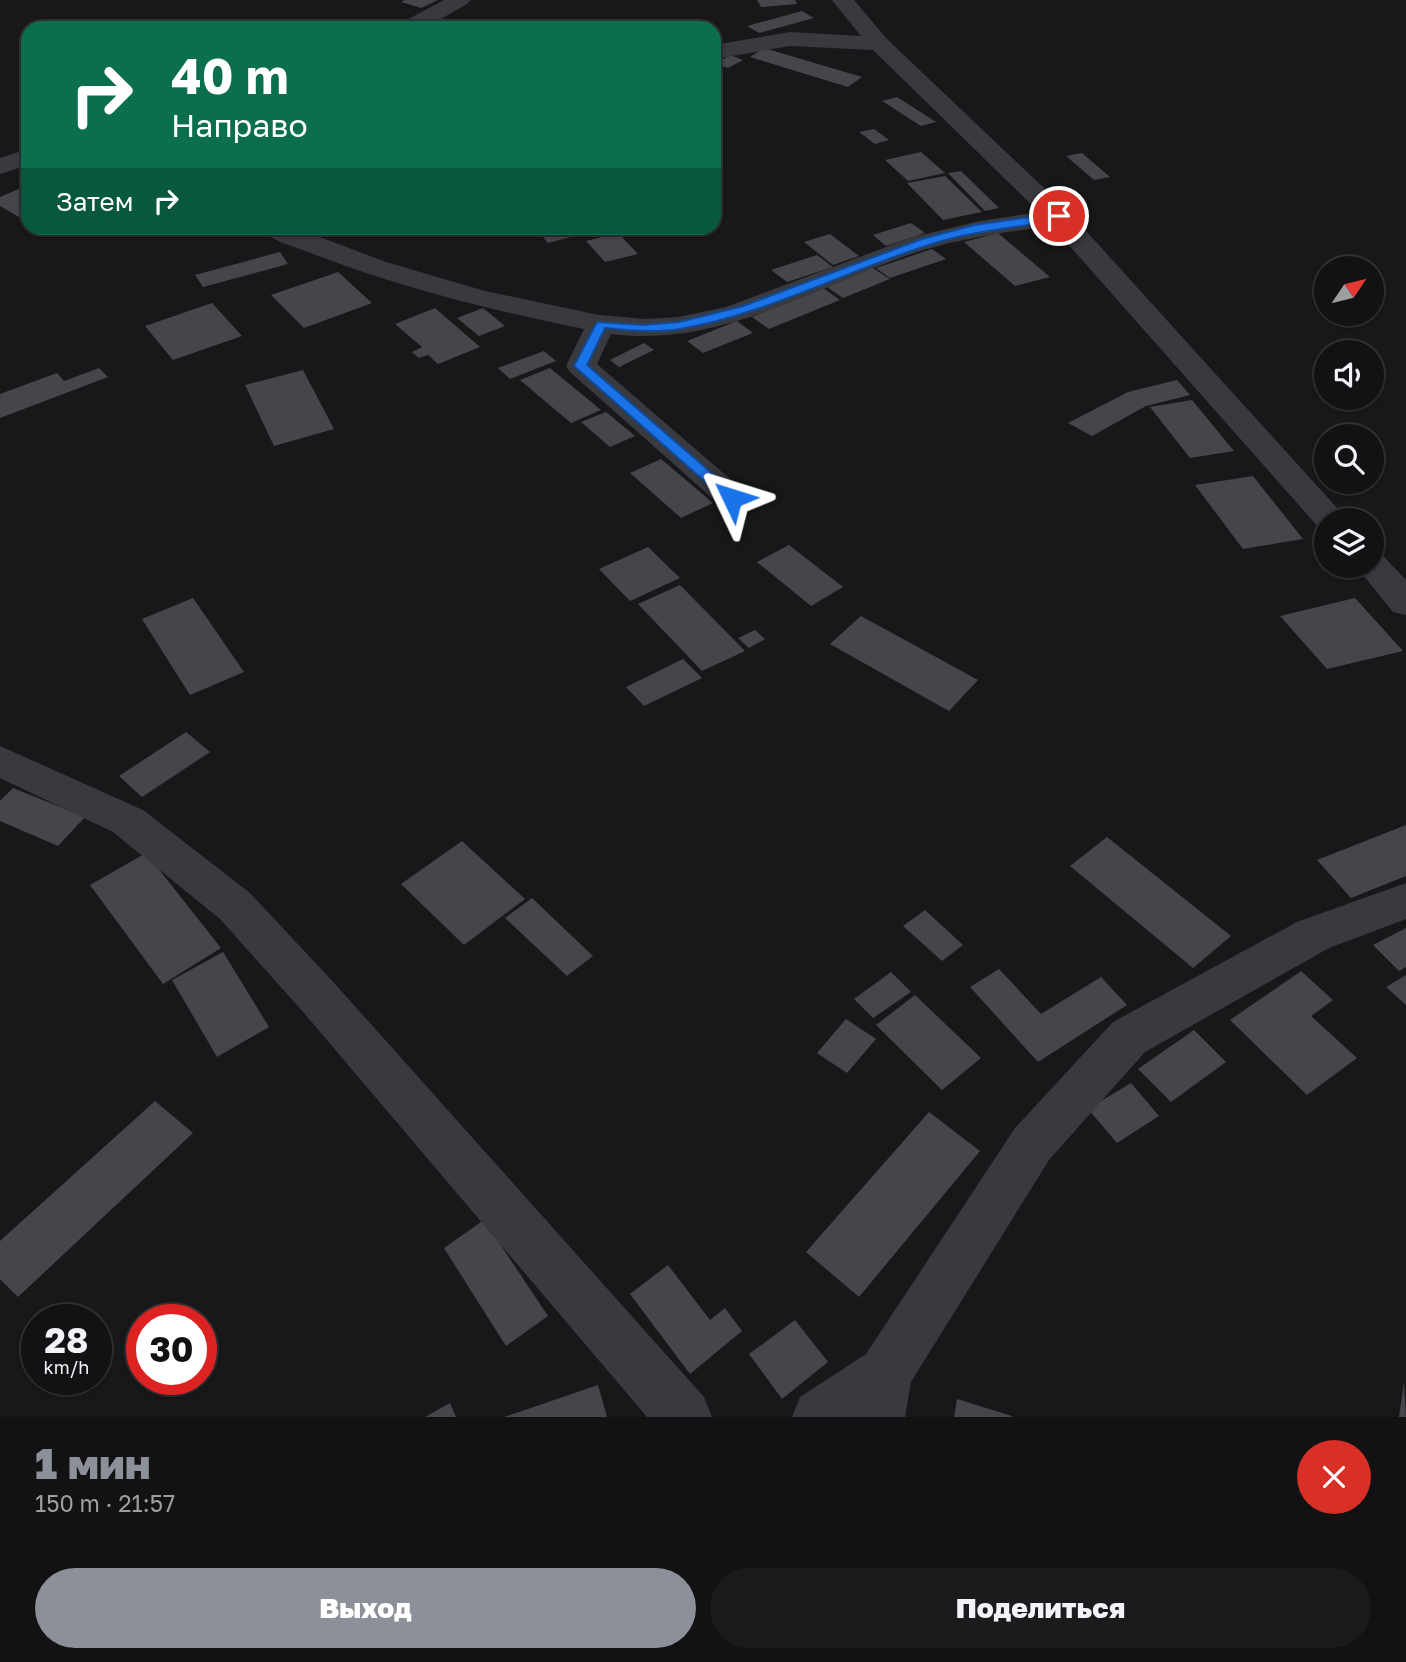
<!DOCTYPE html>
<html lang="ru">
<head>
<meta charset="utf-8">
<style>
	:root { --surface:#121214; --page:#1b1b1d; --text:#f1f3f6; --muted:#9c9ea0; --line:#313234; --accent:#8c9099 }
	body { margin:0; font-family:"Golos Text",sans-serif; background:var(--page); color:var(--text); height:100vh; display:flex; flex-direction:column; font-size:26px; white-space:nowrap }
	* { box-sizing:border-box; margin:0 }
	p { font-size:23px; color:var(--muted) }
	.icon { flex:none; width:38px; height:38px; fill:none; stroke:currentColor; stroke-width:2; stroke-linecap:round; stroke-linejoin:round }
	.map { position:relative; height:1417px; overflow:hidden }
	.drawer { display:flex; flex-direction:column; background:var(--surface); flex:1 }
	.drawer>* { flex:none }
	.top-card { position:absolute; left:21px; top:21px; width:700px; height:214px; border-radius:21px; box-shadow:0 2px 5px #0004,0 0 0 2px var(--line); background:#0b6e4f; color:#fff; overflow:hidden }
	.needle { width:46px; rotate:55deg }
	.fabs { position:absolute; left:1314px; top:256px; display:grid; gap:14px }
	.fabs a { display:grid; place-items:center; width:70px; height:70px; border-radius:50%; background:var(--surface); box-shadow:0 2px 5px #0004,0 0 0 2px var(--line); font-size:35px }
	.speed { position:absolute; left:21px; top:1304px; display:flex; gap:14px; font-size:35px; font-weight:700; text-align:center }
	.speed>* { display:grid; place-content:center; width:91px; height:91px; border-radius:50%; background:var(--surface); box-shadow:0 2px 5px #0004,0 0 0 2px var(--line); line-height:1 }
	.speed small { font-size:18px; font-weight:400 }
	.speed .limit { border:10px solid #d22; background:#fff; color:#111 }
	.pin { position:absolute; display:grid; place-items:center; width:60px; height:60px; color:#fff; margin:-30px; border:4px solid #fff; border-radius:50%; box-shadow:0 2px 7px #0007 }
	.me { position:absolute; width:77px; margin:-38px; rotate:311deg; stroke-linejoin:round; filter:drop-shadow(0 0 5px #0008) }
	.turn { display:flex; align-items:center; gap:24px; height:147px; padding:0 35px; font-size:32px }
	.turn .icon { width:91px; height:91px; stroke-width:2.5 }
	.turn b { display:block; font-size:49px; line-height:60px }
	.then { display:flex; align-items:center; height:66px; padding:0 35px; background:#0003; gap:14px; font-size:26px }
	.round { display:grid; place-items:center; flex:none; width:74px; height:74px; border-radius:37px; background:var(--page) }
	.headline { display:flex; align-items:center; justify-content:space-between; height:119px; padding:0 35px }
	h1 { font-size:42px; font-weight:800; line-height:52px; color:var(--accent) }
	.button { display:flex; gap:14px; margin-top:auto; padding:14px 35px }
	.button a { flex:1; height:80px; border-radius:42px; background:var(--accent); color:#fff; font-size:28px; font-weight:800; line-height:80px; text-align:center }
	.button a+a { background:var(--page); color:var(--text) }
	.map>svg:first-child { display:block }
	.building { fill:#45464a }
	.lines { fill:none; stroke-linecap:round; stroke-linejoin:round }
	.minor { fill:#393a3f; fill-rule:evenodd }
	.route { fill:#1a73e8; stroke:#114b97; stroke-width:2 }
</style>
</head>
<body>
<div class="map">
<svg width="1406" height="1417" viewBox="0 0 1406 1417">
	<rect width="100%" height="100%" fill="#18181a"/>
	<g class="building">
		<polygon points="405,0 438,0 421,8 401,2"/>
		<polygon points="757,0 795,0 797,4 761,7"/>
		<polygon points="802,11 814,18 759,33 747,26"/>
		<polygon points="764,48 862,77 848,87 750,57"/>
		<polygon points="730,55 743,60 728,68 715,64"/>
		<polygon points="897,97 936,122 921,126 882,101"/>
		<polygon points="874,129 889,140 875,144 859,132"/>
		<polygon points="921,152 945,173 908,181 885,160"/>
		<polygon points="1082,153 1110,177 1094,180 1066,156"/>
		<polygon points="961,171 999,208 985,211 948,173"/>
		<polygon points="945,176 982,212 943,220 907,183"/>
		<polygon points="28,185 28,222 0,206 0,197"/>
		<polygon points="911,223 925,233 886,246 873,235"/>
		<polygon points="535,228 582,228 586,233 548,243"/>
		<polygon points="618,233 638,254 605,262 586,241"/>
		<polygon points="998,233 1050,277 1015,286 964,242"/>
		<polygon points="830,234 859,256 833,265 804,242"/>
		<polygon points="932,249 946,259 890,278 876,268"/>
		<polygon points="280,252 288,264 203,287 195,275"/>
		<polygon points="817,255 833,267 787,282 771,270"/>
		<polygon points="873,268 890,279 843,298 827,287"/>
		<polygon points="338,272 372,303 304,328 271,295"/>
		<polygon points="823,288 840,300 769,329 752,317"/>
		<polygon points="212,303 242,336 173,360 145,326"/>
		<polygon points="435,308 480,347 438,364 428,355 419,358 412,352 422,347 395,324"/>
		<polygon points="483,308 505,326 479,336 457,318"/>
		<polygon points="737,321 753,333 703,353 687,341"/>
		<polygon points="644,343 654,350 619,367 610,360"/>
		<polygon points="544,351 556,361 510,379 498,368"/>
		<polygon points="99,368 108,377 0,418 0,394 57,373 64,381"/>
		<polygon points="550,368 601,410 571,423 520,380"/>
		<polygon points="303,370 334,429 274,446 245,385"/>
		<polygon points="1177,380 1190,395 1146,406 1092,436 1068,423 1128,392"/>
		<polygon points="1192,400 1234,451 1190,458 1150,407"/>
		<polygon points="606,412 635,436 610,447 581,422"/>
		<polygon points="661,459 713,503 681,518 630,473"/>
		<polygon points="1253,476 1303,539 1243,549 1195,485"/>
		<polygon points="789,545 843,587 811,606 757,562"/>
		<polygon points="648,547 680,578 630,601 599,569"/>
		<polygon points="680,585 745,651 702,671 638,604"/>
		<polygon points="193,598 244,672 190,695 142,619"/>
		<polygon points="1355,598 1403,651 1327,669 1280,616"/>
		<polygon points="861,616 978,680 949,711 830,644"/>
		<polygon points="755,630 765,639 749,648 738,638"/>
		<polygon points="683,659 702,678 644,706 626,687"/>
		<polygon points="186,732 210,752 142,797 119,776"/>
		<polygon points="13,788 85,817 58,846 0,821 0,801"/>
		<polygon points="1406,825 1406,876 1351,898 1317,860"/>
		<polygon points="1107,837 1231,936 1193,968 1070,866"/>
		<polygon points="462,841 525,899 464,945 401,884"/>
		<polygon points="146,853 221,948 163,984 90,885"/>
		<polygon points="532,898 593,956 567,976 505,918"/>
		<polygon points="925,910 963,945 942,961 903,926"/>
		<polygon points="1406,928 1406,967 1399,971 1373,945"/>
		<polygon points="223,952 269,1027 217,1057 172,980"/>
		<polygon points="999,969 1041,1014 1101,977 1127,1005 1038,1062 970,987"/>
		<polygon points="1301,971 1333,1000 1311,1016 1357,1058 1307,1095 1230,1020"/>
		<polygon points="891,972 911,992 873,1018 854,999"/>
		<polygon points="1406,975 1406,1005 1386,987"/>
		<polygon points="915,995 981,1058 942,1090 876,1025"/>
		<polygon points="846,1019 876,1039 847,1073 817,1053"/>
		<polygon points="1194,1030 1226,1062 1171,1102 1138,1069"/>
		<polygon points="1131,1083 1159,1116 1117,1143 1088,1109"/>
		<polygon points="155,1101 193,1133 18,1297 0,1279 0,1241"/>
		<polygon points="929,1112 980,1151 859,1297 806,1252"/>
		<polygon points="484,1220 548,1316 506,1346 444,1248"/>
		<polygon points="668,1265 710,1320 725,1308 742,1331 690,1374 630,1294"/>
		<polygon points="795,1320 828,1362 782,1399 749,1354"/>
		<polygon points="1404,1382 1406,1417 1399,1417"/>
		<polygon points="598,1385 607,1417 504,1417"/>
		<polygon points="957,1399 1012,1416 1012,1417 954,1417"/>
		<polygon points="450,1403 456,1417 425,1417"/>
	</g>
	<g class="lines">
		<g class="minor">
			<polygon points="444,0 471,0 467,4 425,28 398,28 401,23"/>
			<path d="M832,0h22l33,39 181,172 280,309h-22v10l-7,-2 -267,-302c-47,6 -95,13 -141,28 -98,34 -192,94 -300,80l-14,30 147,127 5,7 -5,7 -12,4 -12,-4 -150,-133 -4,-6 18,-37c-94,-19 -186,-42 -276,-77 -14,-6 -39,-11 -47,-24h35l90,34 99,29 114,24 47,4 32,-2 48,-10 187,-70 67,-16 59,-9 -166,-162 -83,-4 -76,13v-14l76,-13 71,4z"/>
			<polygon points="28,149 28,165 0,174 0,158"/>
			<polygon points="1372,553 1384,557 1406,580 1406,615 1393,612 1355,565 1372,565"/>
			<polygon points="0,746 143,810 250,893 336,985 704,1397 712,1417 647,1417 304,1013 220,919 113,832 0,778"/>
			<polygon points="1406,883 1406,919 1329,948 1145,1052 1049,1160 911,1382 905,1417 792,1417 800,1397 866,1354 1015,1128 1113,1022 1297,922"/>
		</g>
	</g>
	<path class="route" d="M1059,213l5,3 -2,3c-43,9 -87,11 -130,25 -85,26 -164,70 -252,85 -25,4 -50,2 -75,-1l-18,37 150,130v6h-10l-153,-135 23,-44 45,3 37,-3 64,-16 179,-67 52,-14z"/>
</svg>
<div class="fabs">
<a><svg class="needle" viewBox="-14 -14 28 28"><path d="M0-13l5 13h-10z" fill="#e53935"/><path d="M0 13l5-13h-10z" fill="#9c9ea0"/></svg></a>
<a><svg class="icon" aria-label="sound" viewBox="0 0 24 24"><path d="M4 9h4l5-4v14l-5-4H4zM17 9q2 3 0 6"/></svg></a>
<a><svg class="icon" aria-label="search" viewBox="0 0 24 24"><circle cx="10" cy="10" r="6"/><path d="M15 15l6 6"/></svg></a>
<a><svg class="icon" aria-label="layers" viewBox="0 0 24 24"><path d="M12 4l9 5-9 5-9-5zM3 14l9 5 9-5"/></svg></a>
</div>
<div class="speed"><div>28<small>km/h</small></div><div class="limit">30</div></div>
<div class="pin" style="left:1059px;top:216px;background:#d93025"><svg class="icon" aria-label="arrive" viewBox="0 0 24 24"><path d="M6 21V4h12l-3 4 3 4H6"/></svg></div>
<svg class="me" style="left:732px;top:498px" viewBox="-20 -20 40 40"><path d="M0-17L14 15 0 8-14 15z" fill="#1a73e8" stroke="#fff" stroke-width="4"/></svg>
<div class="top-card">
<div class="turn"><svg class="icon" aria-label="right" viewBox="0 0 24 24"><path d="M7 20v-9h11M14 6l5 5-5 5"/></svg><div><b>40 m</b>Направо</div></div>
<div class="then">Затем<svg class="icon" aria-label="right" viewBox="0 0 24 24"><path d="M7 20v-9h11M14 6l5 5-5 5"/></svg></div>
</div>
</div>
<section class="drawer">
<div class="headline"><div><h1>1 мин</h1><p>150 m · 21:57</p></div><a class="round" style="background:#d93025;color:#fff"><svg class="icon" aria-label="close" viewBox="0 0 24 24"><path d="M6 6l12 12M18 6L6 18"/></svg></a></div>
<div class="button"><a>Выход</a><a>Поделиться</a></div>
</section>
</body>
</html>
